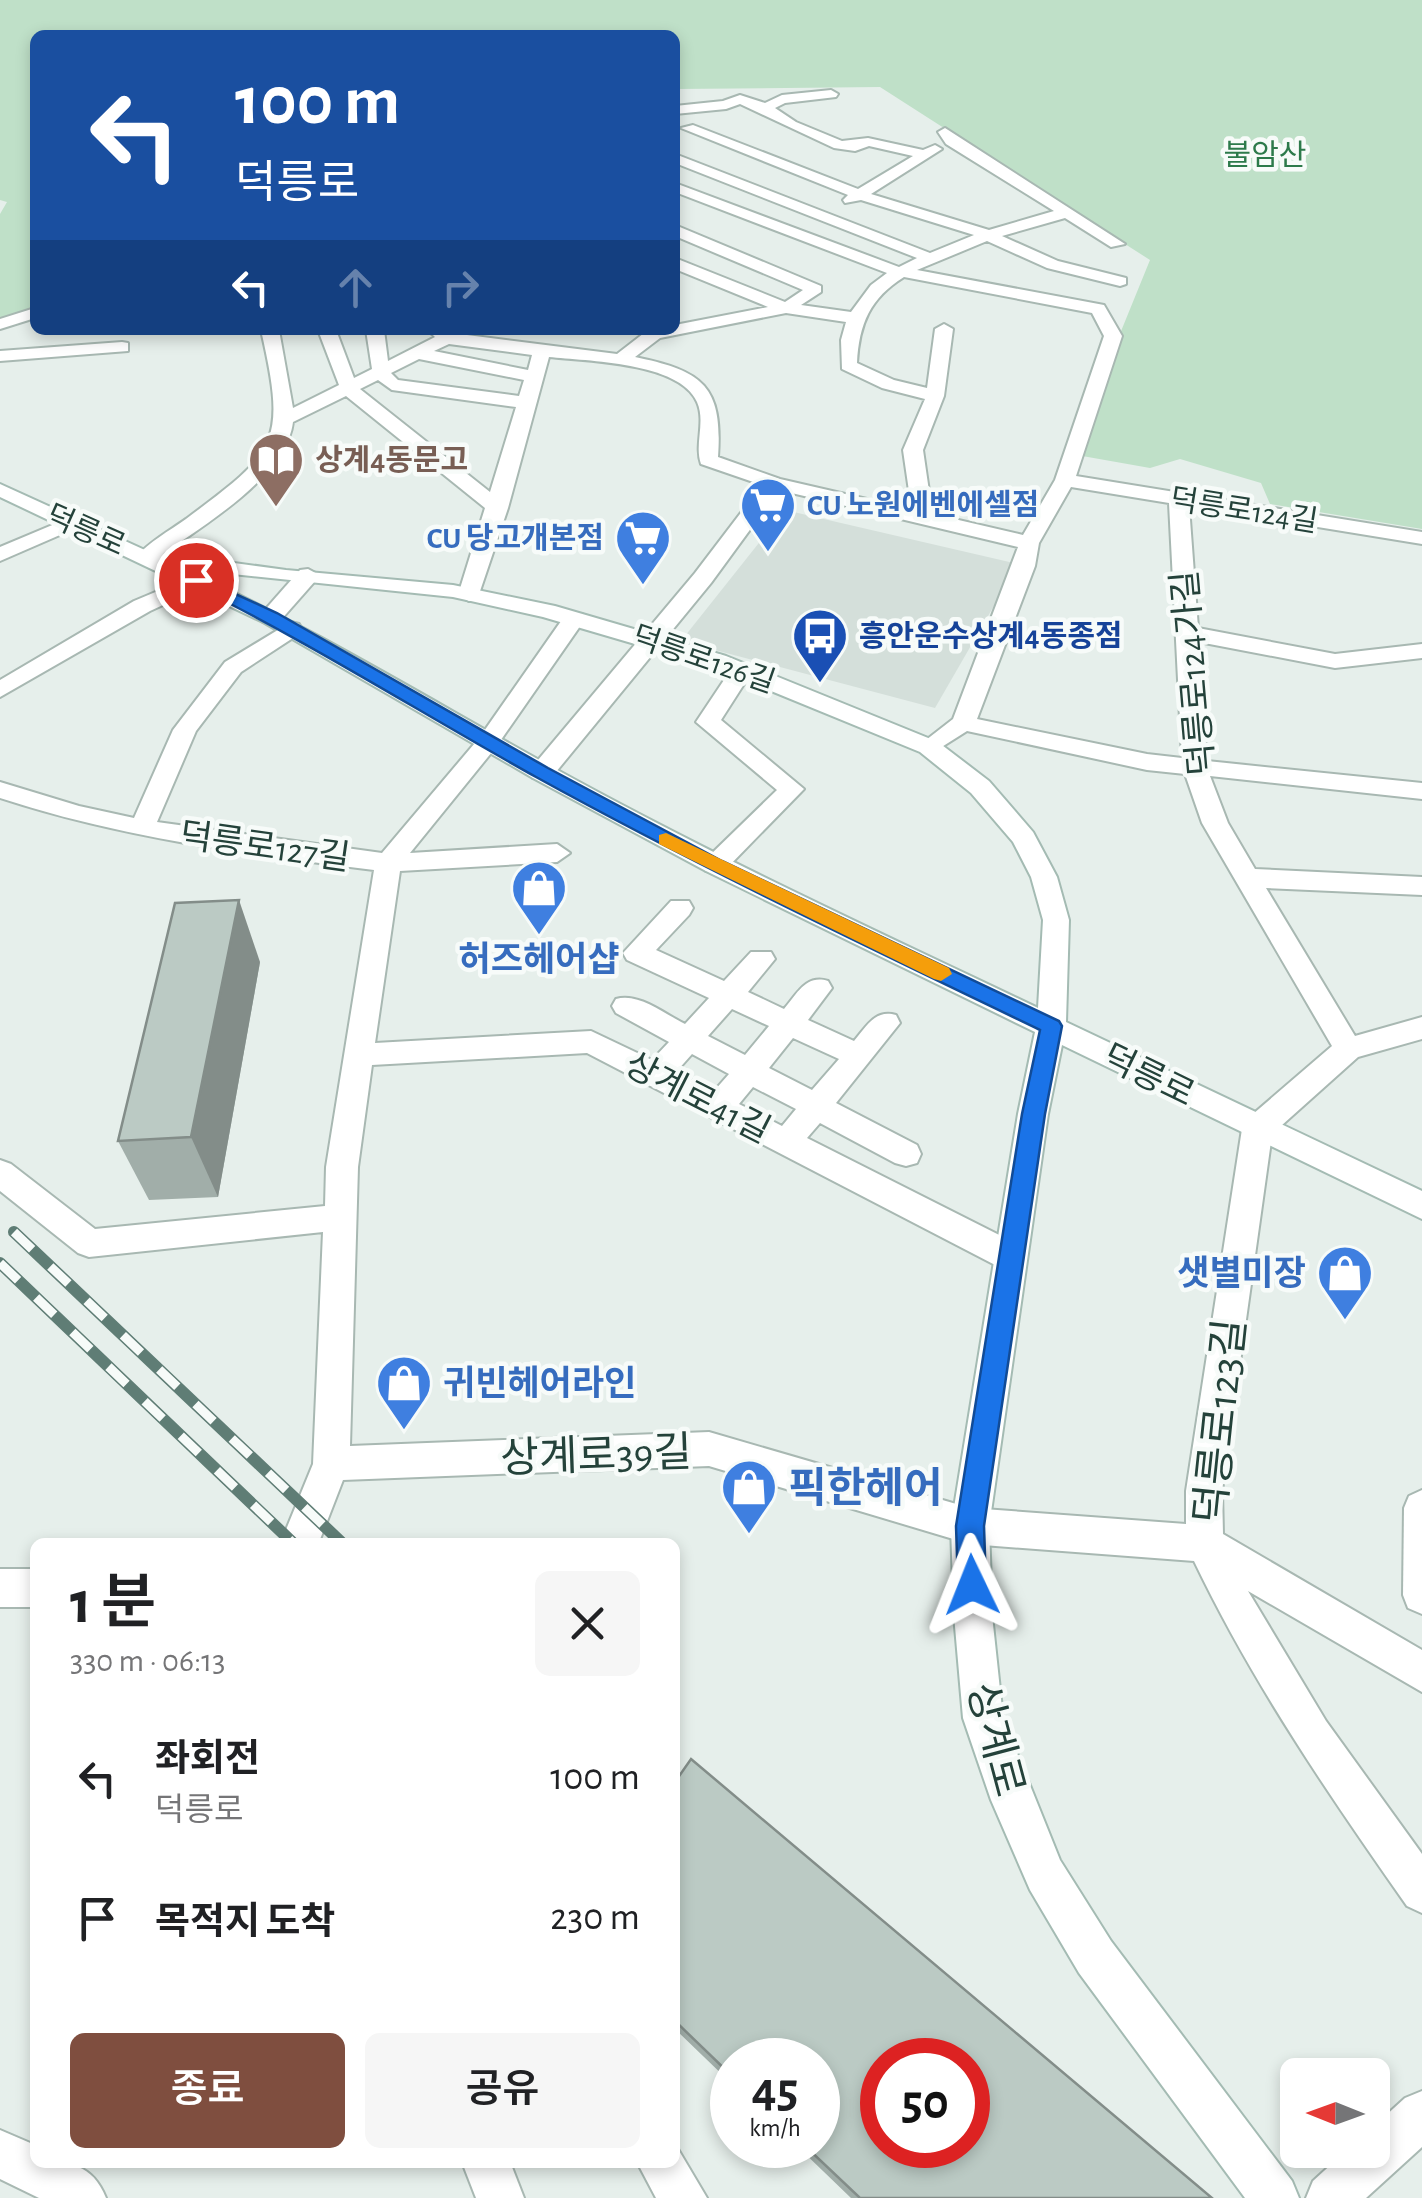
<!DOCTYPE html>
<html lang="ko">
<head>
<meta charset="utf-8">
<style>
	:root { --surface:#fff; --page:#f6f6f6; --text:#202124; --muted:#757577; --accent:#7f4e3f }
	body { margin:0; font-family:"Alegreya Sans","Noto Sans KR",sans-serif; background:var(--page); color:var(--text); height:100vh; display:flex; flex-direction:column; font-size:38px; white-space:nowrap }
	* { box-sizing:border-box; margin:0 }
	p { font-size:32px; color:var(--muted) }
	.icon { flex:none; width:55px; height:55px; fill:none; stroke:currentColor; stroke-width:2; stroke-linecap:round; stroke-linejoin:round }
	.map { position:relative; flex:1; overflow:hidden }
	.details { position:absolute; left:30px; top:1538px; width:650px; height:630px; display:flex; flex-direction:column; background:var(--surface); border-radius:15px; box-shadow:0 5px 15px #0003 }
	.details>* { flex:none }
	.guide { position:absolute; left:30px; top:30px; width:650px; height:305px; border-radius:15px; box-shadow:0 5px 15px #0003; background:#1a4fa0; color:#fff; overflow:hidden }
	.needle { width:65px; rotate:271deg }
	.controls { position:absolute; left:1280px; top:2058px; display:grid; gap:20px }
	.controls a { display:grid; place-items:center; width:110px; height:110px; border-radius:15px; background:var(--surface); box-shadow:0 5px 15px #0003; font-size:50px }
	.speed { position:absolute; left:710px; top:2038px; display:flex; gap:20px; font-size:50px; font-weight:700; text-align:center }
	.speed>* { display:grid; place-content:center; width:130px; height:130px; border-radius:50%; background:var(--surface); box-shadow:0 5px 15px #0003; line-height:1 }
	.speed small { font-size:25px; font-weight:400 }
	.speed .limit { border:15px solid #d22; background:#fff; color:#111 }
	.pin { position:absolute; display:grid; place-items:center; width:85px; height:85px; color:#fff; margin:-42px; border:5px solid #fff; border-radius:50%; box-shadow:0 2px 10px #0007 }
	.me { position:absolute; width:110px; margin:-55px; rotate:358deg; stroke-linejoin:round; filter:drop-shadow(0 0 8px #0008) }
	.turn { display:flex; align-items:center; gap:35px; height:210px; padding:0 40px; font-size:45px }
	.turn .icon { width:130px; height:130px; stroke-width:2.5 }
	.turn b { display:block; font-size:70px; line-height:85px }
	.lanes { display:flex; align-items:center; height:95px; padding:0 40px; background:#0003; justify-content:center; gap:50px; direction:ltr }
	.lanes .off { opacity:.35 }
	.round { display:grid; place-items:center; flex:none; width:105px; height:105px; border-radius:15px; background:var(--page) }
	.head { display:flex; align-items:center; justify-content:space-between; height:170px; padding:0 40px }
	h1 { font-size:60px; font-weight:600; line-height:75px }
	.cta { display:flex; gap:20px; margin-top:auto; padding:20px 40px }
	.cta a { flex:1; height:115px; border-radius:15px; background:var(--accent); color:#fff; font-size:40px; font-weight:600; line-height:115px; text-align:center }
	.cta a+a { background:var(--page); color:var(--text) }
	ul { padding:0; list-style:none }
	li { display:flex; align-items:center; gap:30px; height:140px; padding:0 40px }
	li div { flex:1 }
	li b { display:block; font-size:38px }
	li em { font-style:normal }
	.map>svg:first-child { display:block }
	.built { fill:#d4dfda }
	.green { fill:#bfe0c8 }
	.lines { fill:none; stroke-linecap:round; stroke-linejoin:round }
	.minor-casing { stroke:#a8b8b2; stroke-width:4 }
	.secondary-casing { stroke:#a4bbb3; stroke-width:4 }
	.minor { fill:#fff; fill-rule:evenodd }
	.secondary { fill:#fff; fill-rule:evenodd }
	.rail-casing { stroke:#5f7d75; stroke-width:12 }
	.rail { stroke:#f7fbf9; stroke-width:9; stroke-dasharray:25; stroke-linecap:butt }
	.wall { fill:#a1aea9 }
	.shaded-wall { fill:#838d89 }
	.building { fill:#bbcac4; stroke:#838d89; stroke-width:2.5; fill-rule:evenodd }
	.route { fill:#1a73e8; stroke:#114b97; stroke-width:2.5 }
	.slow { fill:#f59e0b }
	.labels { text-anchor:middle; stroke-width:9; stroke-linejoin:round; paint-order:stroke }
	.far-park-label { font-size:30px; fill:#2d7a4b; stroke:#f7fbf9 }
	.far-education-label { font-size:30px; font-weight:bold; fill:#785e54; stroke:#f7fbf9; text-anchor:start }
	.far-shop-label { font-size:30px; font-weight:bold; fill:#366cbe; stroke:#f7fbf9; text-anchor:start }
	.far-street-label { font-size:30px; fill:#24423a; stroke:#f7fbf9 }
	.far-transit-label { font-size:30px; font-weight:bold; fill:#164399; stroke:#f7fbf9; text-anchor:start }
	.street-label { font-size:35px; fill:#24423a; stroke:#f7fbf9 }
	.shop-label { font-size:35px; font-weight:bold; fill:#366cbe; stroke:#f7fbf9 }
	.near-street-label { font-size:42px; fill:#24423a; stroke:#f7fbf9 }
	.near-shop-label { font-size:42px; font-weight:bold; fill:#366cbe; stroke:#f7fbf9; text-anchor:start }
</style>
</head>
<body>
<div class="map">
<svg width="1422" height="2198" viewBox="0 0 1422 2198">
	<rect width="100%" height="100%" fill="#e6efeb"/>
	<polygon class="built" points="785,510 1018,564 935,708 681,641"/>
	<polygon class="green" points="0,0 1422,0 1422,529 1270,504 1261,483 1180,459 1150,468 1071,454 1150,260 880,87 675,89 675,35 35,35 35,309 0,319 0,214 7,202 0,200"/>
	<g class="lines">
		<g class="minor-casing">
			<g id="minor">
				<path d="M831,90l7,4 -2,3 -51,6 -10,5 21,14 46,19 26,-3 55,12 12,-5 7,4 -71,45 118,36 65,-19 -108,-67 -8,-12 7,-4 180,116 -14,3 -46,-29 -63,18 56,25 68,17v6l-6,2 -73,-18 -60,-27 -70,29 187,35 18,31 -46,140 346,56v12l-233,-38 9,122 137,26 87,-10v14l-87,10 -136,-26 8,119 215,22v16l-212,-23 18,47 27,46 167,8v18l-156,-7 89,148 67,-19v22l-64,18 -86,77 -50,357 1,43 199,116v42l-174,-101 78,130 96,133v59l-15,-7c-78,-111 -154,-222 -213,-345l-224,-17 -261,-78 -366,14 -24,62h-38l32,-78 10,-232 -234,25 -11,-4 -78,-62v-31l11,4 84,65 230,-23 1,-39 48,-297c-127,-16 -252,-32 -374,-72v-16l79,24 55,12 39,-88 52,-68 66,-40 8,2 3,5 -3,5 -58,38 -45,59 -39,91 225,31 98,-116 86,-123h16l3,5 -89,128 -86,106 147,-9 13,9 -13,9 -157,9 -25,172 216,-12 61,29 17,-18 -53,-29 -4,-7 4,-7c22,-7 49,15 69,25l24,-26 -82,-38 -4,-7 48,-52h18l4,7 -4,7 -33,35 68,31 27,-29h20l4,7 -27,33 36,17c13,-15 22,-35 44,-28l4,7 -24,32 46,21c13,-15 21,-32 42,-26l4,8 -64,80 81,42 4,9 -4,9 -11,3 -11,-3 -75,-40 -13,15 216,109 4,10 -4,10 -12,4 -12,-4 -412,-214 -215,12 -14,102 -8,279 359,-14 261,76 216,16v-33l56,-362 4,-9 86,-74 -130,-223 -17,-49 -38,-4 -180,-39 -38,24 -12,-8 36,-28 65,-172 -239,-57 -68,93 -160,195h-18l-3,-6 3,-6 162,-193 67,-88 -61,-21c-7,-19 5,-42 -4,-62 -17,-40 -111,-41 -148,-45l-41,151 -31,92 -8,1 -11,-6 27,-87 -139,-112 -53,26c-7,57 -96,107 -140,139l-7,2 -10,-6c13,-15 33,-26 50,-38 91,-68 101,-75 75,-189h18l14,78 46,-23 -21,-55h18l18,48 18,-9 -6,-39h18l4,31 47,-24 -7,-7 189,24 31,-24h27v-5l93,-18 -93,-38v-11l110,44 18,-12 -128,-54v-11l146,61v6l-20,13 50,7 20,-27 16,-12 -212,-81v-9l224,84 18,-9 -242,-95v-9l255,99 44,-18 -113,-35 -16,3 -2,-3 5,-5 -167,-67 12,-3 165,64 55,-33 -44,-10 -14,5 -21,-3 -94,-44 -14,5 -51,5v-8l48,-5 17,-6 25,8 17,-8zM904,277l188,36 12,23 -49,144 -32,55 -99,-23 6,-14 -7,-48 21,-54 9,-67 -9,-5 -9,5 -8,59 -33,-8 -37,-17c2,-39 13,-65 47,-86zM786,313l60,9 -5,18 1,29 40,19 43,11 -22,51 7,48 -4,10 -126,-29 -62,-22c5,-71 -15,-86 -83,-100l25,-19zM449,344l83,11 -4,15 -94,-19zM419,359l105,21 -5,16 -121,-16 -7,-7zM378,380l14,10 124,17 -26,85 -130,-103zM1071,487l98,16 13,255 -35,-4 -170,-35 58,-153 4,-23zM732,1009l37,17 -24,29 -37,-19zM793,1038l46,21 -27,31 -43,-22zM692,1054l37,20 -15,17 -38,-19zM753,1087l43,22 -14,17 -43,-22z"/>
				<polygon points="35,308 35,318 0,329 0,319"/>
				<polygon points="122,342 128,343 128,351 0,361 0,351"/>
				<polygon points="69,518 76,520 76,528 0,561 0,547"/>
				<polygon points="308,569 319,575 316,580 279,622 263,622 260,617 263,612 300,570"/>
				<polygon points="196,575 204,576 207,581 204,586 150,611 0,697 0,680 134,601"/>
				<polygon points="742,663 753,670 721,720 804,789 724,871 706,871 702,865 706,859 777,790 696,722 734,665"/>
				<polygon points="1422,1490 1422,1614 1408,1608 1403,1595 1404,1508 1409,1496"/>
				<rect x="0" y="1569" width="35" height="38"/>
				<polygon points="1422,2091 1422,2147 1366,2198 1306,2198 1313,2181 1347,2150 1372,2150 1372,2128 1405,2098"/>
				<path d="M0,2130l35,15v17c34,0 57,1 71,36h-67l-39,-19z"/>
				<polygon points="675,2144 707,2198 656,2198 637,2162 675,2162"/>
				<polygon points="462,2162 510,2162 524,2198 476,2198"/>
			</g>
		</g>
		<g class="secondary-casing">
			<path id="secondary" d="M0,484l147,67 139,19 167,15 102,21 171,50 212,86 51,39 44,51 24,45 12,43 -3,102 356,169v28l-360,-174 -14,69 -59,412 3,89 11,103 57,142 51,81 181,240 7,17h-54l-166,-225 -49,-83 -39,-90 -28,-82 -9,-103 -3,-89 67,-412 17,-82 -329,-161 -173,-93 -270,-156 -263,-125zM185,569l268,28 90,20 167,49 210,86 51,41 42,49 18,35 12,43 -5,88c-164,-78 -329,-154 -488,-242 -121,-67 -239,-139 -365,-197z"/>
		</g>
		<use href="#minor" class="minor"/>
		<use href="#secondary" class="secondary"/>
		<g class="rail-casing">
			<g id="rail">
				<polyline points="14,1232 341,1542"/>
				<polyline points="0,1263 292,1542"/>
			</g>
		</g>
		<use href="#rail" class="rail"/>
	</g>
	<g class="wall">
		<polygon points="260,962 218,1197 149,1200 118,1141"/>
		<polygon points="675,1782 1212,2198 851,2198 796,2145 818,2145 732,2060 732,2084 675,2029"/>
	</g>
	<polygon class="shaded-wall" points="239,900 260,962 218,1197 191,1137"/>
	<g class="building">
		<polygon points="239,900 191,1137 118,1141 175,903"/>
		<path d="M691,1759l521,439h-352l-56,-53h14v-85h-86v16l-57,-55v-239zM882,2060h86v85h-86z"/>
	</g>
	<path class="route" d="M196,576l81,37 271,155 174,93 337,160 3,5 -17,88 -61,412 2,59 -4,10 -10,4 -10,-4 -4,-10 -2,-59 66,-412 18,-84c-170,-82 -339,-162 -504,-253 -115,-64 -227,-135 -345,-193l-3,-4z"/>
	<polygon class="slow" points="666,833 949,968 952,974 941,981 934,979 659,844 659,835"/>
	<defs>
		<g id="library-pin" transform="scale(2.875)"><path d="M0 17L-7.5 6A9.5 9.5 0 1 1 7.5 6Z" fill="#8d6e63" stroke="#f7fbf9"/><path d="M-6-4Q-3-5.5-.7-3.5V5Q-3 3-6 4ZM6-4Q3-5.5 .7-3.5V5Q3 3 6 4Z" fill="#fff"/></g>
		<g id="supermarket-pin" transform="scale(2.875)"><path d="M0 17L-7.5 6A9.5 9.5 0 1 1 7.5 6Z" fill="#3f7fe0" stroke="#f7fbf9"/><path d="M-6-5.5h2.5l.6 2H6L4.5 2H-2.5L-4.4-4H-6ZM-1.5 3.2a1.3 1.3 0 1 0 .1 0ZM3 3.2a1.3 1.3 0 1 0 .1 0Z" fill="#fff"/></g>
		<g id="bus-pin" transform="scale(2.875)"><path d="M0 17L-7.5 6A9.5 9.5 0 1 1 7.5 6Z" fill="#1a4fb4" stroke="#f7fbf9"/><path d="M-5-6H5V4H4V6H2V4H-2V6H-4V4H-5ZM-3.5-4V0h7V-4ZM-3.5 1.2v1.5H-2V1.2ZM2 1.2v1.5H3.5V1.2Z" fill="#fff"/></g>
		<g id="shop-pin" transform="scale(2.875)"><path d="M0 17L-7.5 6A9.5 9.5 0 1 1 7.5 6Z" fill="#3f7fe0" stroke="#f7fbf9"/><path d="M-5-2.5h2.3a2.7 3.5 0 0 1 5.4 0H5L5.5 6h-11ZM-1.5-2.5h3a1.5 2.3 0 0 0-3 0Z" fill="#fff"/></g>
	</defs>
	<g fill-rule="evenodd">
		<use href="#library-pin" x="276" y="460"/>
		<use href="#supermarket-pin" x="768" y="505"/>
		<use href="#supermarket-pin" x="643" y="538"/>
		<use href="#bus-pin" x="820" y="636"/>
		<use href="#shop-pin" x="539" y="888"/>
		<use href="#shop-pin" x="1345" y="1273"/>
		<use href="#shop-pin" x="404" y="1383"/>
		<use href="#shop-pin" x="749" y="1487"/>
	</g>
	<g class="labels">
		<g class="far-park-label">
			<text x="1265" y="165">불암산</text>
		</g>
		<g class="far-education-label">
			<text x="315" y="470">상계4동문고</text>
		</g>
		<g class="far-shop-label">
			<text x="807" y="515">CU 노원에벤에셀점</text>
			<text x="604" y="548" text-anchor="end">CU 당고개본점</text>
		</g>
		<g class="far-street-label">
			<text transform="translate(1244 510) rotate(9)" y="10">덕릉로124길</text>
			<text transform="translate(86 530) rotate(24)" y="10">덕릉로</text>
			<text transform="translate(704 659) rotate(19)" y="10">덕릉로126길</text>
		</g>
		<g class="far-transit-label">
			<text x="859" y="646">흥안운수상계4동종점</text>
		</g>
		<g class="street-label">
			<text transform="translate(1193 673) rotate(-95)" y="12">덕릉로124가길</text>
			<text transform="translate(265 846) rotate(8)" y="12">덕릉로127길</text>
			<text transform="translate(1149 1075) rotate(26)" y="12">덕릉로</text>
			<text transform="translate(698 1097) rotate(27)" y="12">상계로41길</text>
		</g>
		<g class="shop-label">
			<text x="539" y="971">허즈헤어샵</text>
			<text x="1306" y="1285" text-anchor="end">샛별미장</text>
			<text x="443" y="1395" text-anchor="start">귀빈헤어라인</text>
		</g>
		<g class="near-street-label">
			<text transform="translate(1219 1421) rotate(-84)" y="15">덕릉로123길</text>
			<text transform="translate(596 1454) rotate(-2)" y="15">상계로39길</text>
			<text transform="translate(997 1739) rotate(75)" y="15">상계로</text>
		</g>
		<g class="near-shop-label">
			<text x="788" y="1502">픽한헤어</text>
		</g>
	</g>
</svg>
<div class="controls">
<a><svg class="needle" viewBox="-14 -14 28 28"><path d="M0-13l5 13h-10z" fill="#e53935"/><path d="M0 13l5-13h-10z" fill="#757577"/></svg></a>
</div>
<div class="speed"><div>45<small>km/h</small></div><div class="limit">50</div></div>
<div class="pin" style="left:196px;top:580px;background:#d93025"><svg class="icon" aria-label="arrive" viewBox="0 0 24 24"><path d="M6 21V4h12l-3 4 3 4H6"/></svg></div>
<svg class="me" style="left:972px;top:1585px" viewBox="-20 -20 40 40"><path d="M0-17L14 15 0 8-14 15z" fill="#1a73e8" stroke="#fff" stroke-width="4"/></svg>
<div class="guide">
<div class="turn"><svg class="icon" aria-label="left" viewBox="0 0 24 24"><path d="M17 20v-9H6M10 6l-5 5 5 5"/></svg><div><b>100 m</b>덕릉로</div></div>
<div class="lanes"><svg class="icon" aria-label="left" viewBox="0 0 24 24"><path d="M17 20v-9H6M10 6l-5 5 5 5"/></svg><svg class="icon off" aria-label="ahead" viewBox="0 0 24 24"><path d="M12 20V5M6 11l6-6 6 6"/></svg><svg class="icon off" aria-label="right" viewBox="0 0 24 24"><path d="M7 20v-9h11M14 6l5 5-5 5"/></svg></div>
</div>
<section class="details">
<div class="head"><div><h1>1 분</h1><p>330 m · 06:13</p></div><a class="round"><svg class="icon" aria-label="close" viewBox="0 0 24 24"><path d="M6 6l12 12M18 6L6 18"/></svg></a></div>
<ul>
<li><svg class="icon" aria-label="left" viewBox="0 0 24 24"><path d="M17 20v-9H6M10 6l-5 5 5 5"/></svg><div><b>좌회전</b><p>덕릉로</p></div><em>100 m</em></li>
<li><svg class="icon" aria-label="arrive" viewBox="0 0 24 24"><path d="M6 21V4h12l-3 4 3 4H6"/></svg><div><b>목적지 도착</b></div><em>230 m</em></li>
</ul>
<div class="cta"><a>종료</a><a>공유</a></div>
</section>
</div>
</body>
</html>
